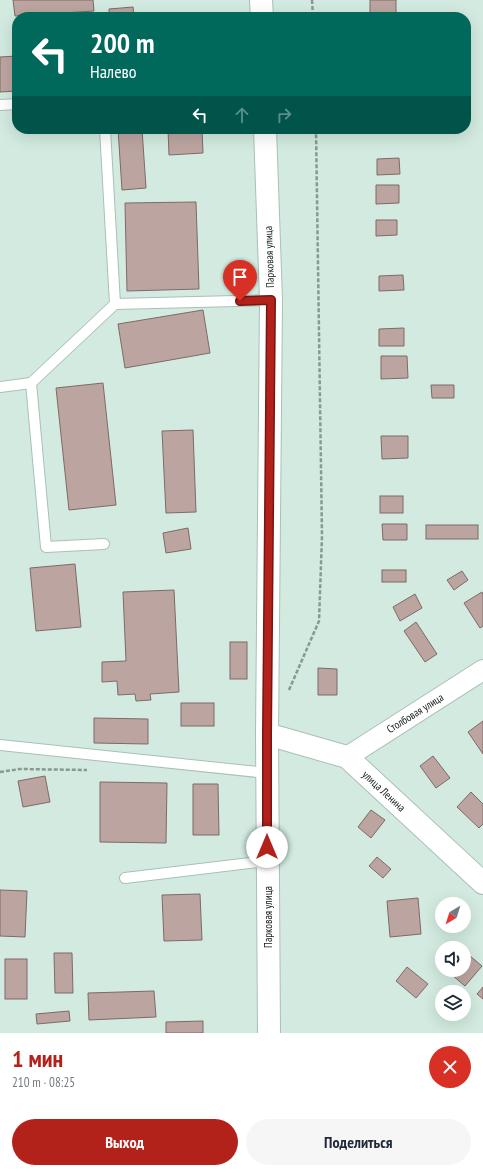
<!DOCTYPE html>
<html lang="ru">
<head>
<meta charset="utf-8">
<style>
	:root { --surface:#fff; --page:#f6f6f7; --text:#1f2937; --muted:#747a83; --accent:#b2221b }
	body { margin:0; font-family:"PT Sans Narrow",sans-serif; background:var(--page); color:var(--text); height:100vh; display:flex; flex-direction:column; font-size:15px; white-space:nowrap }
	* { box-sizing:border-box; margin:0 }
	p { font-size:13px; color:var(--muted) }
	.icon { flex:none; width:22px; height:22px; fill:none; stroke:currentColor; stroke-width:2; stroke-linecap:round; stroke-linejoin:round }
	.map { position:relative; height:1033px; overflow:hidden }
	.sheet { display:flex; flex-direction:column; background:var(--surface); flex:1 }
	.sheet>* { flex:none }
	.guide { position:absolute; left:12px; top:12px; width:459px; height:122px; border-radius:16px; box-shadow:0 4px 16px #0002; background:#00695c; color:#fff; overflow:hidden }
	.needle { width:26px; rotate:218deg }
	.tools { position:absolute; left:435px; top:897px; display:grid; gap:8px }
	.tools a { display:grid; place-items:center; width:36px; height:36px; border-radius:50%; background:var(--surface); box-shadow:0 4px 16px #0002; font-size:20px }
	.pin { position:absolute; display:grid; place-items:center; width:34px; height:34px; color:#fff; margin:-41px -17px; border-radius:50% 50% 50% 0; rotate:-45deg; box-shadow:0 0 4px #0007 }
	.pin .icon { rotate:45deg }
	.me { position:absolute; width:44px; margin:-22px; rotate:0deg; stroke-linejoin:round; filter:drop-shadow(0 0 3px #0008) }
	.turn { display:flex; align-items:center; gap:14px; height:84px; padding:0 12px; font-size:18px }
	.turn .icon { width:52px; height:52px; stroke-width:2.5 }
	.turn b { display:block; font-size:28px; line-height:34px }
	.lanes { display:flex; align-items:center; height:38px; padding:0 12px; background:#0003; justify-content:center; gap:20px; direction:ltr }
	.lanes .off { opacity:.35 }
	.round { display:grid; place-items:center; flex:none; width:42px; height:42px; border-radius:21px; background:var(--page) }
	.headline { display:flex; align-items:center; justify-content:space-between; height:68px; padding:0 12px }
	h1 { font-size:24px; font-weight:800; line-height:30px; color:var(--accent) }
	.button { display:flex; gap:8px; margin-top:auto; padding:8px 12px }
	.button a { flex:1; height:46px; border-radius:24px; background:var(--accent); color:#fff; font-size:16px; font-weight:800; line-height:46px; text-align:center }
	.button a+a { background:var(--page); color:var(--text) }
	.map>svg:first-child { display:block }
	.building { fill:#bca5a1; stroke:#7f6966 }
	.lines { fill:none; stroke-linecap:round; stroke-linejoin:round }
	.service-casing { stroke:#a9c0b6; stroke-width:12 }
	.minor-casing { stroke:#a9c0b6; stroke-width:22 }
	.tertiary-casing { stroke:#a9c0b6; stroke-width:24 }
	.secondary-casing { stroke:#a9c0b6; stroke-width:24 }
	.path { stroke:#879991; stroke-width:2.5; stroke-dasharray:4 2; stroke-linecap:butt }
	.service { stroke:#fff; stroke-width:10 }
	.minor { stroke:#fff; stroke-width:20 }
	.tertiary { stroke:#fff; stroke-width:22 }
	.secondary { stroke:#fff; stroke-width:22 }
	.route-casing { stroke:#741612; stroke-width:10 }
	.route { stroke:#b2221b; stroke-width:7 }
	.labels { text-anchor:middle; stroke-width:3.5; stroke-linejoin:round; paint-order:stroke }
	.street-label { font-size:11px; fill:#131b18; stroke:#fff }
</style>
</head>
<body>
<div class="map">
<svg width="483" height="1033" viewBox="0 0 483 1033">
	<rect width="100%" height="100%" fill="#d2eadf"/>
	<g class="building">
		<polygon points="13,0 93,0 94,11 15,16"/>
		<rect x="370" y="0" width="26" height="14"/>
		<polygon points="133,7 134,17 109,17 109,9"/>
		<polygon points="17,56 17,91 0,92 0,57"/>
		<polygon points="118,129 142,129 146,188 122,190"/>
		<polygon points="168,129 202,129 203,153 169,155"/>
		<polygon points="399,158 400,174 377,175 377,159"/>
		<polygon points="376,185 399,185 399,203 376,204"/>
		<polygon points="196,202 199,289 127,291 125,203"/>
		<polygon points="376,220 397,220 397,235 376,236"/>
		<polygon points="403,275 404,290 379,291 379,276"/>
		<polygon points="203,310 210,353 125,368 118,324"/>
		<polygon points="404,328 404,346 379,346 379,329"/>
		<polygon points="381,356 407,356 408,378 381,379"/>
		<polygon points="103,383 116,505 69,510 56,388"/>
		<polygon points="431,385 454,385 454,398 432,398"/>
		<polygon points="193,430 196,512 166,513 162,431"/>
		<polygon points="381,436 408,436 408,458 382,459"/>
		<rect x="380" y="496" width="23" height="17"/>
		<polygon points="382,524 407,524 407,540 383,540"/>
		<rect x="426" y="525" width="52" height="14"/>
		<polygon points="188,528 191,549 166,553 163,533"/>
		<polygon points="75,564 81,627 36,631 30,568"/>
		<rect x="382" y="570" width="24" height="12"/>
		<polygon points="462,571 468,580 454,590 447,580"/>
		<polygon points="174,590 179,692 150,694 151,700 136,701 135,694 118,695 117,681 102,682 102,662 126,661 123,592"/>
		<polygon points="482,592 483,595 483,626 480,628 464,603"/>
		<polygon points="415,594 422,608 400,621 393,607"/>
		<polygon points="416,622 437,654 425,662 404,631"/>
		<rect x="230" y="642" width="17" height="37"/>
		<polygon points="318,668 337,669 337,695 318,695"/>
		<rect x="181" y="703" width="33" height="23"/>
		<polygon points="94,718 148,719 148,744 94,743"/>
		<polygon points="483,721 483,754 468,732"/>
		<polygon points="433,756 450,778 436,788 420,766"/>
		<polygon points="45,776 50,802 23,807 18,781"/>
		<polygon points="100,782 167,783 166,843 100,842"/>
		<polygon points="193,784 218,784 219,835 193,835"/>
		<polygon points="471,792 483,804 483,824 479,828 457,807"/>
		<polygon points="371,810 385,820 371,838 358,827"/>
		<polygon points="377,857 391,869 383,878 369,866"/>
		<polygon points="0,890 27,891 25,937 0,936"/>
		<polygon points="200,894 202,940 164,941 162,895"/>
		<polygon points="418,898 421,934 390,937 387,901"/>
		<polygon points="54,953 72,953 73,993 55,993"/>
		<polygon points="470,956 482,966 465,986 446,970 464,970 464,963"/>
		<rect x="5" y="959" width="22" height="40"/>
		<polygon points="407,967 428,984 416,998 396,981"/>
		<polygon points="483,987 483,999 477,994"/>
		<polygon points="154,991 156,1017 89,1020 88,993"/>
		<polygon points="69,1011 70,1021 37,1024 36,1014"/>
		<polygon points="203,1021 203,1033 166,1033 166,1022"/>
	</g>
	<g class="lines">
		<g class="service-casing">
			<g id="service">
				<polyline points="0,105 17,104"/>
				<polyline points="105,129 115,304"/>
				<polyline points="31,383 46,547 104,544"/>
				<polyline points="0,387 31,383 115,304 271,300"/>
				<polyline points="0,745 267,773"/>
				<polyline points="125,878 267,861"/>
			</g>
		</g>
		<g class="minor-casing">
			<polyline id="minor" points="347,757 483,670"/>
		</g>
		<g class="tertiary-casing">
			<polyline id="tertiary" points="267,734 347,757 483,883"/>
		</g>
		<g class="secondary-casing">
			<g id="secondary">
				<polyline points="261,0 262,17"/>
				<polyline points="265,129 271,300 267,734 269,1033"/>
			</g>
		</g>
		<g class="path">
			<polyline points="312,0 313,17"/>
			<polyline points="289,690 319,621 322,536 316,129"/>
			<polyline points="0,772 20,769 87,770"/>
		</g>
		<use href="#service" class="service"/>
		<use href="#minor" class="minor"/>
		<use href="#tertiary" class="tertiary"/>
		<use href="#secondary" class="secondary"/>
	</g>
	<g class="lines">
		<g class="route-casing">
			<polyline id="route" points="240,301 271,300 267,734 267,847"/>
		</g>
		<use href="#route" class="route"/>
	</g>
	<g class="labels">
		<g class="street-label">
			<text transform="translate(269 257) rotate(-92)" y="4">Парковая улица</text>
			<text transform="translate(415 713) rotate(-32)" y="4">Столбовая улица</text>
			<text transform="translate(384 791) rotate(43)" y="4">улица Ленина</text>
			<text transform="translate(268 917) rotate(-90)" y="4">Парковая улица</text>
		</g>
	</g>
</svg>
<div class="tools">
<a><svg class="needle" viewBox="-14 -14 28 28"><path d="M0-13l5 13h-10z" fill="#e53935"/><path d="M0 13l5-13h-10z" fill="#747a83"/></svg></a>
<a><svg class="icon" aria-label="sound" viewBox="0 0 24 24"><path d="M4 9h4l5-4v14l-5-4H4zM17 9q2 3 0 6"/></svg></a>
<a><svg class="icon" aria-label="layers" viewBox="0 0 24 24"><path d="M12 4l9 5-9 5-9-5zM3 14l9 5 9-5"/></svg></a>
</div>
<div class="pin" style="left:240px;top:301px;background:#d93025"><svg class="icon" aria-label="arrive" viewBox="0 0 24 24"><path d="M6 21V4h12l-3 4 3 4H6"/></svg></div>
<svg class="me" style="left:267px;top:847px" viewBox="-20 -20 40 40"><circle r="19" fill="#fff"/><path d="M0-13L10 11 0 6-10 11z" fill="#b2221b"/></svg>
<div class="guide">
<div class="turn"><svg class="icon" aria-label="left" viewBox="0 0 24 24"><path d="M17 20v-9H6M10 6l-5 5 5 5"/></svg><div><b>200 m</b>Налево</div></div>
<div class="lanes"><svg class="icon" aria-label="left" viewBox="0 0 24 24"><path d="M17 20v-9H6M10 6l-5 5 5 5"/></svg><svg class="icon off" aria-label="ahead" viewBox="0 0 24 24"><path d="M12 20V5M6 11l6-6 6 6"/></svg><svg class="icon off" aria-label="right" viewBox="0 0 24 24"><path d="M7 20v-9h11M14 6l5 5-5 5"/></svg></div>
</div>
</div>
<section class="sheet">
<div class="headline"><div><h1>1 мин</h1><p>210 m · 08:25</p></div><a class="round" style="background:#d93025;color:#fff"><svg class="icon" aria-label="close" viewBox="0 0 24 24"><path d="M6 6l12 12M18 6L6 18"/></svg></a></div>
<div class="button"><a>Выход</a><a>Поделиться</a></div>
</section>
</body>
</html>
